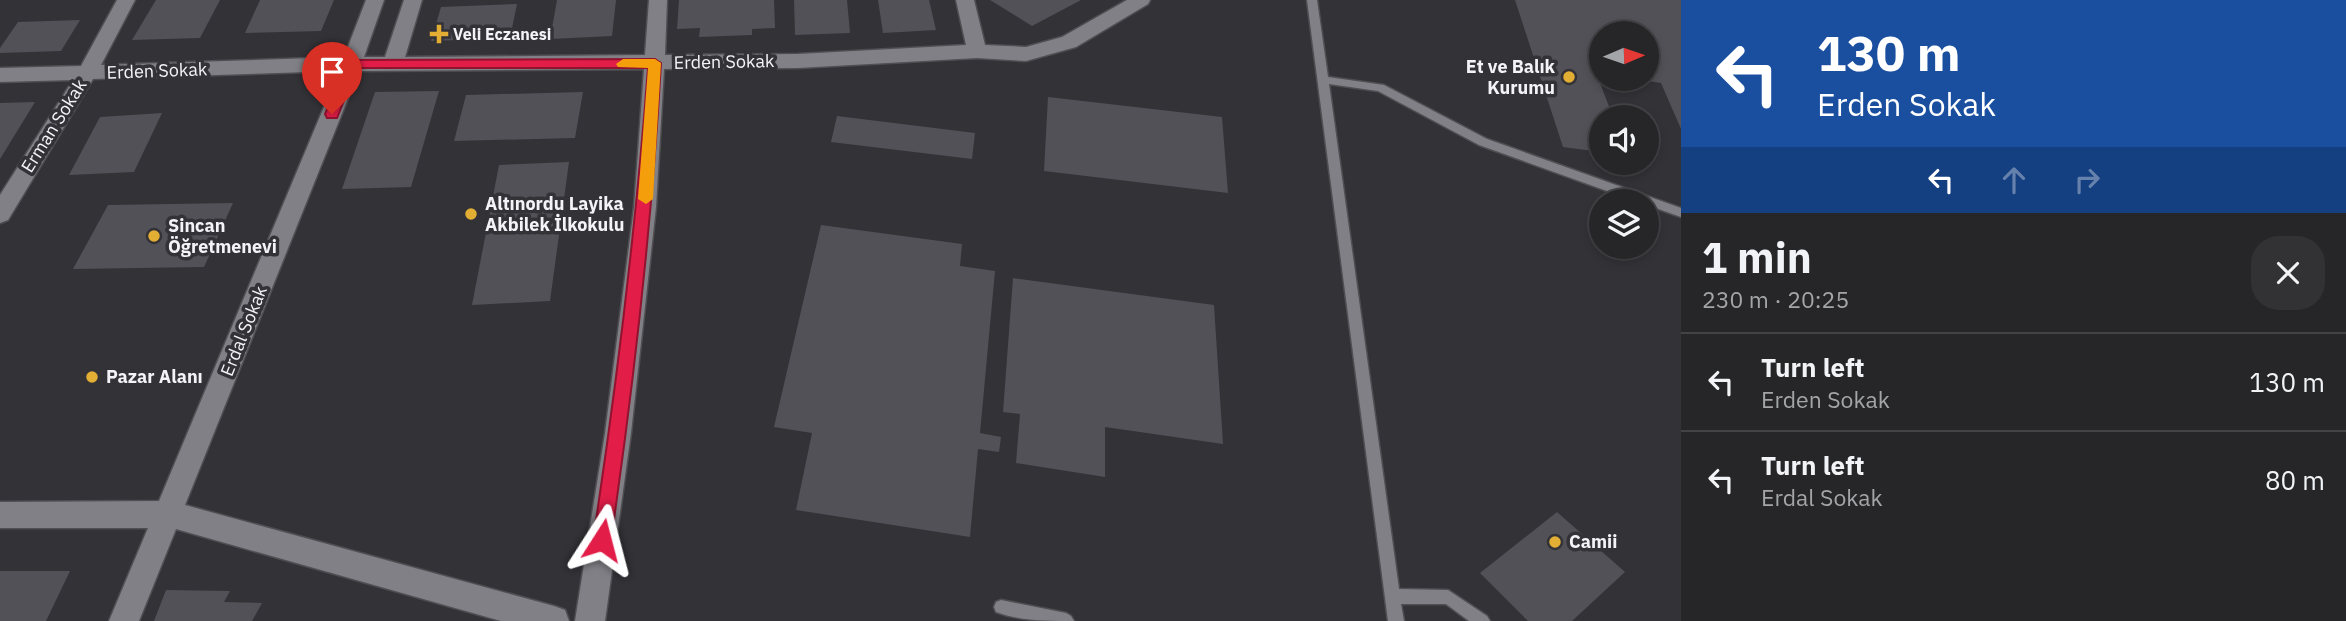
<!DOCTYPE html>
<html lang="en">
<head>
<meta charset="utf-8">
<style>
	:root { --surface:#262629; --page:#323235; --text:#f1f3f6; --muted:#a4a5a8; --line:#424346 }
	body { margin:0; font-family:"IBM Plex Sans",sans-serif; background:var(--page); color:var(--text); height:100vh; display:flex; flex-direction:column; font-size:26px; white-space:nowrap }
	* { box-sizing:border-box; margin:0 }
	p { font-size:23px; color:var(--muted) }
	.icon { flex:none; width:38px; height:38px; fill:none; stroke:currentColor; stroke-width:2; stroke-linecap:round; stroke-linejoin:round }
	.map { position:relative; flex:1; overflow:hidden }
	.sheet { display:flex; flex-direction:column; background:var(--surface); width:665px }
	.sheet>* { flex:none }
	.banner { background:#1a4fa0; color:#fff; overflow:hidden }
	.needle { width:46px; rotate:88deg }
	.tools { position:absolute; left:1589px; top:21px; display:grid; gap:14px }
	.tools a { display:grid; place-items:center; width:70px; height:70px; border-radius:50%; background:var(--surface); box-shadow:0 4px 10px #0003,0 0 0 2px var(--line); font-size:35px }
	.pin { position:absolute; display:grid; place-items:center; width:60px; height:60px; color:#fff; margin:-72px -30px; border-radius:50% 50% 50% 0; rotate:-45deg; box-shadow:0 0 7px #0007 }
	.pin .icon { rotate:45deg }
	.me { position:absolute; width:77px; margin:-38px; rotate:9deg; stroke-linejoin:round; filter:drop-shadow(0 0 5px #0008) }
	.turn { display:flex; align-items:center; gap:24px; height:147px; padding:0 21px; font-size:32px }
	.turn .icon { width:91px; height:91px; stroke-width:2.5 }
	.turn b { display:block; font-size:49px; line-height:60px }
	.lanes { display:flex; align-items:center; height:66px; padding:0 21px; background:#0003; justify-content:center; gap:35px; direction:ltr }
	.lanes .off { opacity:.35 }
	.round { display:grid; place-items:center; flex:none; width:74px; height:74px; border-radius:28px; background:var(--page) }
	.summary { display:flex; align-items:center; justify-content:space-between; height:119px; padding:0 21px }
	h1 { font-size:42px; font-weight:800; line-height:52px }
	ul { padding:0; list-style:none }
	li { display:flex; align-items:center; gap:21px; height:98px; padding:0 21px; border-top:2px solid var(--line) }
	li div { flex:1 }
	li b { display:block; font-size:26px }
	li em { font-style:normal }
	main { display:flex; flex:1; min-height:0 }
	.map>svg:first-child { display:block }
	.building { fill:#525157 }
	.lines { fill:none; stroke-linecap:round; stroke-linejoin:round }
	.lane-casing { stroke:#4f4e52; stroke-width:3 }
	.street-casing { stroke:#4f4e52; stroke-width:3 }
	.lane { fill:#818086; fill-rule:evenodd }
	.street { fill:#818086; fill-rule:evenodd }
	.route { fill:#e11d48; stroke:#92132f; stroke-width:2 }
	.slow { fill:#f59e0b }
	.poi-dot { fill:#e3ae34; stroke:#333237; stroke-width:2.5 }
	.labels { text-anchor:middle; stroke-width:7; stroke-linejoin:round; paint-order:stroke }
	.far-poi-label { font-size:16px; font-weight:bold; fill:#f4f3f7; stroke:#333237; text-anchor:start }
	.street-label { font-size:18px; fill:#f4f3f7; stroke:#333237 }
	.poi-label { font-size:18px; font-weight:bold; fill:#f4f3f7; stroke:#333237; text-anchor:start }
</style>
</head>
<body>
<main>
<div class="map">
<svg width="1681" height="621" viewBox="0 0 1681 621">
	<rect width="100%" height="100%" fill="#333237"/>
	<g class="building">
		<polygon points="156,0 220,0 200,38 132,40"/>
		<polygon points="260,0 334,0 321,31 245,33"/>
		<polygon points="557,0 616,0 612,36 550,39"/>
		<polygon points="679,0 774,0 775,28 752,29 752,35 699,37 700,28 677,29"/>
		<polygon points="794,0 847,0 850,33 795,35"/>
		<polygon points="878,0 929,0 936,30 883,33"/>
		<polygon points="990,0 1081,0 1032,26"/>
		<polygon points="1515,0 1681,0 1681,129 1661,83 1641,80 1647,79 1647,33 1601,33 1601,75 1597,75 1613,117 1601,117 1601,152 1563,147"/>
		<polygon points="517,4 510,38 431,41 441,7"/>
		<polygon points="80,20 61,51 0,53 0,48 18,22"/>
		<polygon points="439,91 411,187 342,189 375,92"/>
		<polygon points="583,92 575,138 454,141 466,95"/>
		<polygon points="1048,97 1222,117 1228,193 1044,171"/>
		<polygon points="35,102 0,159 0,103"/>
		<polygon points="162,113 134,172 69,175 100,117"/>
		<polygon points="837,116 975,133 972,159 831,142"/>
		<polygon points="569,162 550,301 472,305 499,165"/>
		<polygon points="233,203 204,267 73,269 108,205"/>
		<polygon points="821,225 962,244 960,266 995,271 980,433 1001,437 999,452 978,449 970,537 796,510 812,433 774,427"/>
		<polygon points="1013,278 1214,305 1223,444 1105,427 1105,477 1016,463 1020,414 1003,412"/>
		<polygon points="1557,512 1625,572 1572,621 1528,621 1480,573"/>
		<polygon points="0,571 70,571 46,621 0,621"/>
		<polygon points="166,590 230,591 224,602 262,603 252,621 154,621"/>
	</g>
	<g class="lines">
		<g class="lane-casing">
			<g id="lane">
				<polygon points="1307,0 1317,0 1328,77 1384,85 1487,139 1681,208 1681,217 1647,205 1647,201 1635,201 1479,145 1378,91 1329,84 1399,589 1448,590 1487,616 1490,621 1469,621 1446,604 1401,604 1404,621 1388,621"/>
				<path d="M1001,600l65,13 5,3 3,5c-27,0 -54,0 -78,-9l-2,-5 2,-5z"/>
			</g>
		</g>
		<g class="street-casing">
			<polygon id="street" points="117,0 135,0 101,65 344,57 366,0 384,0 364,57 385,57 404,0 422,0 405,57 645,55 649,0 667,0 665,55 798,54 966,45 956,0 974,0 985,45 1026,47 1062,37 1127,0 1150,0 1148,4 1076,47 1026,61 977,58 798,68 664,69 656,207 631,433 605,621 575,621 605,433 634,207 644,69 359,71 185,505 554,606 565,610 569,621 501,621 176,529 139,621 109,621 148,528 0,528 0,502 159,501 339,71 93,79 8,220 0,223 0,195 73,80 0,82 0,68 81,66"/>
		</g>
		<use href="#lane" class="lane"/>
		<use href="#street" class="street"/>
	</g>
	<path class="route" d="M655,59l6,4c-9,160 -27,319 -50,477l-3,7 -6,2 -7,-2 -2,-7c24,-157 43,-314 55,-472h-291l-20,50h-10l-2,-4 21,-50 6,-4z"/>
	<polygon class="slow" points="623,59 655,59 661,63 653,199 646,204 638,199 648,68 618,67 616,64"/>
	<g class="poi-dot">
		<path d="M435.5 23.5h7v7h7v7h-7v7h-7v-7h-7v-7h7z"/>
		<circle cx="1569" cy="77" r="7"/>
		<circle cx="471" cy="214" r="7"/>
		<circle cx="154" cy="236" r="7"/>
		<circle cx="92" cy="377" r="7"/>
		<circle cx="1555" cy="542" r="7"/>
	</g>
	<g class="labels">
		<g class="far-poi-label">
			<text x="453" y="40">Veli Eczanesi</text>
		</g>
		<g class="street-label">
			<text transform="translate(724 62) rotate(-1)" y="6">Erden Sokak</text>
			<text transform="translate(157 71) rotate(-2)" y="6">Erden Sokak</text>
			<text transform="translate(54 126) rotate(-58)" y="6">Erman Sokak</text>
			<text transform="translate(244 331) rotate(-68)" y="6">Erdal Sokak</text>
		</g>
		<g class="poi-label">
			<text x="1555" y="73" text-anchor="end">Et ve Balık<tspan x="1555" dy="21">Kurumu</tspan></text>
			<text x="485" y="210">Altınordu Layika<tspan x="485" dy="21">Akbilek İlkokulu</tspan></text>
			<text x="168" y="232">Sincan<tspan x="168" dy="21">Öğretmenevi</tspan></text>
			<text x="106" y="383">Pazar Alanı</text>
			<text x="1569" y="548">Camii</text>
		</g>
	</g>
</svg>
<div class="tools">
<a><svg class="needle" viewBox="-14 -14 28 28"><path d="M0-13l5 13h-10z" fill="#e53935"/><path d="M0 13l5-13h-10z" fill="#a4a5a8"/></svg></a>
<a><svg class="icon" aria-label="sound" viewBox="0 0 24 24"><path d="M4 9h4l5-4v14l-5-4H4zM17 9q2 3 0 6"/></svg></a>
<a><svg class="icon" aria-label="layers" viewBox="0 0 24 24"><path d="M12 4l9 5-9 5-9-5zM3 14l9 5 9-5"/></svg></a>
</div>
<div class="pin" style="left:332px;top:114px;background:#d93025"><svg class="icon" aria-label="arrive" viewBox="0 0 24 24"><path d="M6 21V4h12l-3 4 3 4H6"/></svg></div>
<svg class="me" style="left:602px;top:540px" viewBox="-20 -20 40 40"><path d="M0-17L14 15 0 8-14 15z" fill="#e11d48" stroke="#fff" stroke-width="4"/></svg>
</div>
<section class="sheet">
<div class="banner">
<div class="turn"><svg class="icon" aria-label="left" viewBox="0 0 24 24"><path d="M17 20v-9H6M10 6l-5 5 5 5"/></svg><div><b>130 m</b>Erden Sokak</div></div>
<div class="lanes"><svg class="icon" aria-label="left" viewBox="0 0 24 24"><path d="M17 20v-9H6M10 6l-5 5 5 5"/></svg><svg class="icon off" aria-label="ahead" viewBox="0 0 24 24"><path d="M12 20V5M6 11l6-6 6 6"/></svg><svg class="icon off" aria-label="right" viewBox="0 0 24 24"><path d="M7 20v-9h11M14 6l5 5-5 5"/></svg></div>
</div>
<div class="summary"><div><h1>1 min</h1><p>230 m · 20:25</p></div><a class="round"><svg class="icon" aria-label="close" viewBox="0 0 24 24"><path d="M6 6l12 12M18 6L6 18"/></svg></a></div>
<ul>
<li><svg class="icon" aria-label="left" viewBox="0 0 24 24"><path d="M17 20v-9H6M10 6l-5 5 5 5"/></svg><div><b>Turn left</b><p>Erden Sokak</p></div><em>130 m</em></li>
<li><svg class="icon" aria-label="left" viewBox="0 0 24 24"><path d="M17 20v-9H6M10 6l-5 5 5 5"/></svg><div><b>Turn left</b><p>Erdal Sokak</p></div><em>80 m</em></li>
</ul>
</section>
</main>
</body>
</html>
